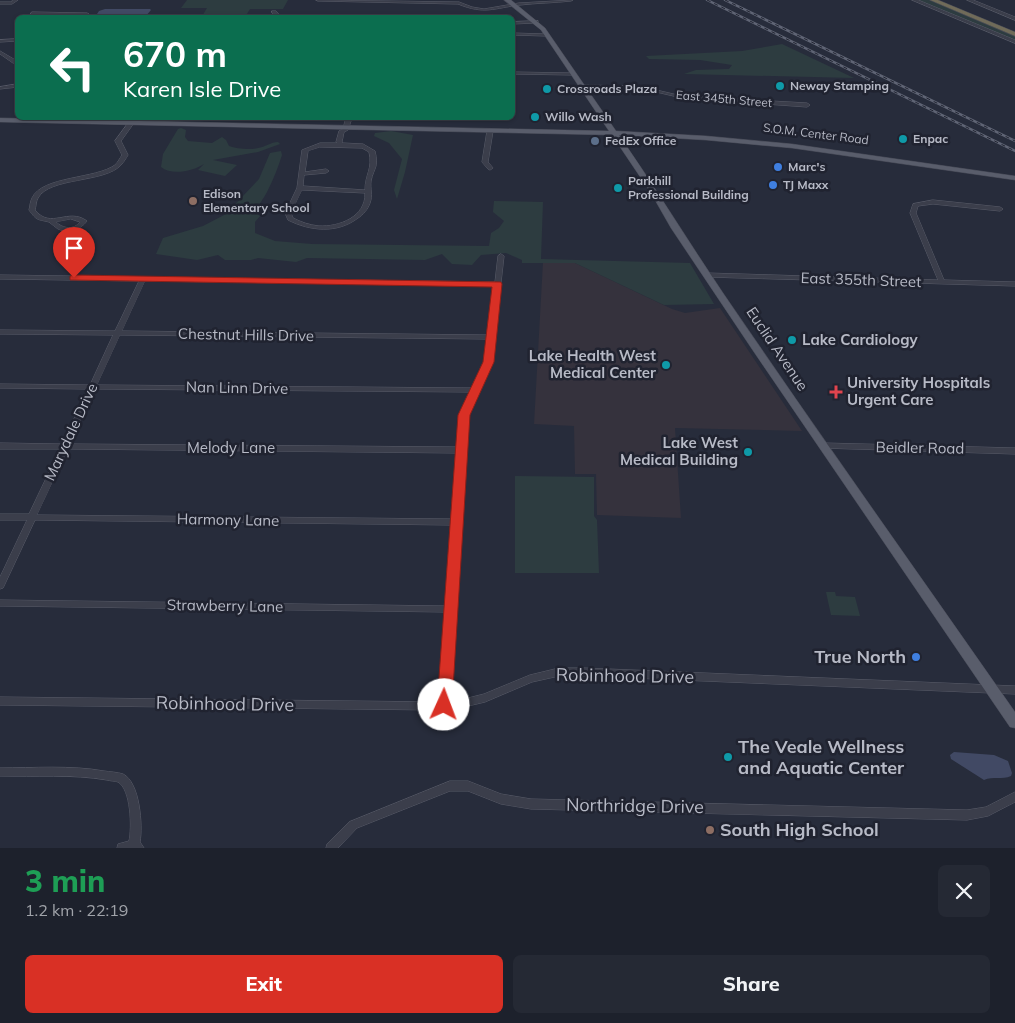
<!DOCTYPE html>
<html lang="en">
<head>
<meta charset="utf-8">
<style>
	:root { --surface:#1d212c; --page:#252934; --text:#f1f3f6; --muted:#a0a3a9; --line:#3b3e48; --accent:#d93025 }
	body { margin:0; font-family:Mulish,sans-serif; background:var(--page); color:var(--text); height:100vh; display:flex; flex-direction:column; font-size:19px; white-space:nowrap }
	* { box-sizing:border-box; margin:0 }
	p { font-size:16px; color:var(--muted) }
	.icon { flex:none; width:28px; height:28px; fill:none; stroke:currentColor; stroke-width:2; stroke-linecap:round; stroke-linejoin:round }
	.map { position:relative; height:848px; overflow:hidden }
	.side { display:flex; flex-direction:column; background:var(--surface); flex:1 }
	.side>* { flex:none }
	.banner { position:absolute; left:15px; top:15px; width:500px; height:105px; border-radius:8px; box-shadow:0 1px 4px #0004,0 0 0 1px var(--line); background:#0b6e4f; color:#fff; overflow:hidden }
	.pin { position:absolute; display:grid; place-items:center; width:42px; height:42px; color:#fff; margin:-51px -21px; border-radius:50% 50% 50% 0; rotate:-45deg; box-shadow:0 0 5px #0007 }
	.pin .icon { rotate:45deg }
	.me { position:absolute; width:55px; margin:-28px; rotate:2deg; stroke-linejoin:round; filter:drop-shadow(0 0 4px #0008) }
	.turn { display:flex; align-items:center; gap:18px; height:105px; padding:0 25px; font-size:22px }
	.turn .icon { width:65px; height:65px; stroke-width:2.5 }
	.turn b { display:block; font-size:35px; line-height:42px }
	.round { display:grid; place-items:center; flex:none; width:52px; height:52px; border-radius:8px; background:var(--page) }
	.head { display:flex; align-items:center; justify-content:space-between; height:85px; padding:0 25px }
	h1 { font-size:30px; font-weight:800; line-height:38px; color:#1e9e55 }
	.action { display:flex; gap:10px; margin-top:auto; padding:10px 25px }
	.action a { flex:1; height:58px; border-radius:8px; background:var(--accent); color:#fff; font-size:20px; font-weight:800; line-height:58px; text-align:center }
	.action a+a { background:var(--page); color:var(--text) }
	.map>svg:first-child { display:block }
	.medical { fill:#35323d }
	.green { fill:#2d3c40 }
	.water { fill:#414964 }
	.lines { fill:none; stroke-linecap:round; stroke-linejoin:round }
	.minor-casing { stroke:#595c69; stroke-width:1 }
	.major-casing { stroke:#444754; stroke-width:1 }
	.highway-casing { stroke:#464956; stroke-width:1 }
	.minor { fill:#3b3e4b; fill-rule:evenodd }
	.major { fill:#595d6b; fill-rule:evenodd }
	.highway { fill:#706b59; fill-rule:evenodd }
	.rail-casing { stroke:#5f6474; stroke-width:2.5 }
	.rail { stroke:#202330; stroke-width:1; stroke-dasharray:4; stroke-linecap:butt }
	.route { fill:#d93025; stroke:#8d1f18 }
	.culture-dot { fill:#0f9aa8; stroke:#202330; stroke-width:2 }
	.service-dot { fill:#5c6f8a; stroke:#202330; stroke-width:2 }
	.shop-dot { fill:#3f7fe0; stroke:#202330; stroke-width:2 }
	.education-dot { fill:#8d6e63; stroke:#202330; stroke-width:2 }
	.health-dot { fill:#e0444e; stroke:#202330; stroke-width:2 }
	.labels { text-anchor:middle; stroke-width:5; stroke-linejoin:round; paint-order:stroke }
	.far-poi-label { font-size:12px; font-weight:bold; fill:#b7bac6; stroke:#202330; text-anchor:start }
	.far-street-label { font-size:12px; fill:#b7bac6; stroke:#202330 }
	.street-label { font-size:15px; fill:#b7bac6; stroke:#202330 }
	.poi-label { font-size:15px; font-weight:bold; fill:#b7bac6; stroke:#202330; text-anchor:start }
	.near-poi-label { font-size:18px; font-weight:bold; fill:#b7bac6; stroke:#202330; text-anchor:start }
	.near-street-label { font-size:18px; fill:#b7bac6; stroke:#202330 }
</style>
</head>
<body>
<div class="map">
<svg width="1015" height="848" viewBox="0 0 1015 848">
	<rect width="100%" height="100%" fill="#272c3b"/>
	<polygon class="medical" points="543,262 575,263 672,309 685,313 720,308 802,431 675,428 681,518 597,515 596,474 575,474 574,426 534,424"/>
	<g class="green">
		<polygon points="187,0 288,0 283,9 250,9 245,17 201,18 207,8 181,8"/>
		<polygon points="918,0 931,0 1015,34 1015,40"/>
		<polygon points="782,44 854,78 684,74 696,70 729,69 732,65 700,60 649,59 646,56 742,51"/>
		<path d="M181,128l5,2 -1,7 3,4 24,2 10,-6 4,3 3,6c8,3 21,4 29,2 7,-1 13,-6 20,-6l2,2 -22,8 -45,8 24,5 -12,11 -27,-6 6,-6c-11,7 -32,12 -43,3l2,-13 15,-25z"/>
		<polygon points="391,131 413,135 405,172 397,199 394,190 402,159 389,143 374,136 375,133"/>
		<path d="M281,151l1,4c-4,13 -9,25 -15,37 -4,8 -9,12 -11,21l4,3 -5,6v11l20,8 37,3 177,2 2,-13 8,-5 5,-7 -11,-9 1,-11 49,1 -2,57 149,4 24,41 -50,1 -89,-42h-53v-3l-16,-7 -25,2 -9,10 -20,-1 -10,-10 -17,6 -118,-2 -11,4 -38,-4 -7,2h-26l-7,-5 -21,5 -41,-6 7,-16 40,-12 23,-12 33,-35 11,-26z"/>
		<polygon points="515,476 594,477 594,516 597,520 599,573 515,573"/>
		<polygon points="826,592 835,592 836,596 855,597 860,616 831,615"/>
	</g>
	<g class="water">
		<polygon points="105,9 150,9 151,10 145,17 95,17 99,11"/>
		<path d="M954,752l40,3 14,6 4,12 -1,3c-9,4 -18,0 -27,4l-33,-21 -1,-4z"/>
	</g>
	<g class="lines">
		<g class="minor-casing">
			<g id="minor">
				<polygon points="13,0 18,0 12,4 0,4 0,2 11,2"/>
				<path d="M316,0l143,2 13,5 12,2 35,-6 54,-3 -2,1c-17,2 -34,2 -51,4 -26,3 -35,10 -62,-1l-140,-3z"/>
				<polygon points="912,0 918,0 1015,40 1015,43"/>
				<polygon points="967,0 973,0 1015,17 1015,20"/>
				<polygon points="272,11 276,11 282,18 277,18 272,13"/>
				<polygon points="32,12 87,13 89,14 87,15 35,14 33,18 28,18"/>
				<polygon points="538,21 538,23 536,23 512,24 512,22"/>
				<polygon points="512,33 546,34 548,35 546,36 512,35"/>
				<polygon points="18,39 18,41 0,42 0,40"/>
				<polygon points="0,51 17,61 17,63 13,63 0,54"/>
				<polygon points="512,72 573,73 575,74 573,75 512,74"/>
				<polygon points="18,84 18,87 0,89 0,87"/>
				<polygon points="579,85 639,86 682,96 807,103 810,105 807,107 682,98 639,88 581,87 579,86"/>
				<path d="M344,118h5l2,3 -3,9 -4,2 -2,10 1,1 20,1 12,7c4,17 -1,16 -4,30 -1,8 2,14 -1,22 -2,6 -7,12 -12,15 -21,16 -48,13 -70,2l-3,-7 12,-25 5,-38 18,-7h17l-1,-1 3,-11 4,-2 2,-8zM320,147l42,1 7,4c4,17 -4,22 -4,38l-62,-4 1,-11 22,-2 3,-2 -3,-2 -21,3 3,-21zM302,190l63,3c1,24 -26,34 -46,33 -10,-1 -18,-4 -26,-8l-2,-5z"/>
				<path d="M129,122l5,1 -13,18 7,14c-2,3 -4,7 -7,10 -16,18 -72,12 -83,33 -2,3 -2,9 -3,12 16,20 33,-3 52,11 -7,9 -18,13 -29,8 -3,-2 -6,-5 -9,-7 -12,-3 -12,-1 -20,-12 1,-4 1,-8 3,-12 10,-22 64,-19 83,-33 3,-3 5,-7 7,-10l-7,-14zM71,219l9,3c-6,8 -17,7 -24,0z"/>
				<polygon points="490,129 493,131 488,162 493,168 490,170 488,169 482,162 487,131"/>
				<polygon points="933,200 1000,207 1003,209 1000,211 933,204 918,206 916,213 944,280 1015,282 1015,286 707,277 704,275 707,273 938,280 910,213 913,204"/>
				<path d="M501,254l3,2 -12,106 -24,53 -19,286 15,-2 20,-5 46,-19 29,-7h25l431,18v8l-431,-18h-25l-27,6 -47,20 -21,5 -27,3 -437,-5v-8l439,5 7,-90 -446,-6v-6l446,6 6,-81 -417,-5 -31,66 -1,2 -3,1v-12l27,-57h-27v-6h29l31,-65h-60v-6l62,1 26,-55 -88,-1v-4l90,1 23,-50 -113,-1v-4l115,1 24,-50 -139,-2v-4l495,7 3,-26zM145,281l349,5 -6,49 -366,-4zM120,335l367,4 -3,23 -11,26 -376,-3zM95,389l376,3 -11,23 -2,32 -388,-3zM68,449l390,4 -5,66 -416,-4z"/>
				<polygon points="824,443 1015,448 1015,454 821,448 820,446 821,444"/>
				<path d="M0,768c33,0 71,-3 104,3 6,1 13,1 19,3 17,8 20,52 17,68l4,6h-27l1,-4 11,-3c3,-13 2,-52 -11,-59 -2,-1 -8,-1 -11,-2 -35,-6 -72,-3 -107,-4z"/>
				<polygon points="450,781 468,781 501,794 531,799 967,810 986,807 1015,792 1015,802 988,816 967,820 531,809 501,804 468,791 450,791 357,828 338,848 326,848 327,844 349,822"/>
			</g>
		</g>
		<g class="major-casing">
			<path id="major" d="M504,0h7l34,28 71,103 90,5 86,8 223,32v4l-223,-32 -86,-8 -87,-5c36,52 69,106 104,158 96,141 195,280 292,419v16l-5,-1 -256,-375 -83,-124 -20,-35 -39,-58 -612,-13v-4l609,13 -68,-101z"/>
		</g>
		<g class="highway-casing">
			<polygon id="highway" points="930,0 938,0 1015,32 1015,36"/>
		</g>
		<use href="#minor" class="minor"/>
		<use href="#major" class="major"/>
		<use href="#highway" class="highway"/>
		<g class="rail-casing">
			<g id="rail">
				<polyline points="707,0 1015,151"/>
				<polyline points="725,0 1015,141"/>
			</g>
		</g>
		<use href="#rail" class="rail"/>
	</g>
	<polygon class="route" points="74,275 501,282 502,284 494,362 470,415 452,705 449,709 444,711 439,709 437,705 458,415 483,362 492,287 70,280 70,276"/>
	<g class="culture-dot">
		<circle cx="780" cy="86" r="5"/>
		<circle cx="547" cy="89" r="5"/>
		<circle cx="535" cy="117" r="5"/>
		<circle cx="903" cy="139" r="5"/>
		<circle cx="618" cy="188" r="5"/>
		<circle cx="792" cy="340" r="5"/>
		<circle cx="666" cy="365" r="5"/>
		<circle cx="748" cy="452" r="5"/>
		<circle cx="728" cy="757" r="5"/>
	</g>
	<circle class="service-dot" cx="595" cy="141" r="5"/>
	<g class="shop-dot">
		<circle cx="778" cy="167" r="5"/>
		<circle cx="773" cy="185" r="5"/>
		<circle cx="916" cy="657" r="5"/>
	</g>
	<g class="education-dot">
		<circle cx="193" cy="201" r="5"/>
		<circle cx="710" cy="830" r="5"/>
	</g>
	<path class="health-dot" d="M833.5 384.5h5v5h5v5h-5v5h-5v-5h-5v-5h5z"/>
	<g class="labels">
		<g class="far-poi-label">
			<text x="790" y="90">Neway Stamping</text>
			<text x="557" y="93">Crossroads Plaza</text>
			<text x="545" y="121">Willo Wash</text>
			<text x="913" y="143">Enpac</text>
			<text x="605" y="145">FedEx Office</text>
			<text x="788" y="171">Marc's</text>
			<text x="628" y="185">Parkhill<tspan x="628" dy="14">Professional Building</tspan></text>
			<text x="783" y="189">TJ Maxx</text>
			<text x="203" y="198">Edison<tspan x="203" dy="14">Elementary School</tspan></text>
		</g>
		<g class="far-street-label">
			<text transform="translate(724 99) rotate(5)" y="4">East 345th Street</text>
			<text transform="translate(816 134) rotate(7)" y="4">S.O.M. Center Road</text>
		</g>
		<g class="street-label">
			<text transform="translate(861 280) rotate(2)" y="5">East 355th Street</text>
			<text transform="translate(246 335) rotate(1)" y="5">Chestnut Hills Drive</text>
			<text transform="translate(777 349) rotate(56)" y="5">Euclid Avenue</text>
			<text transform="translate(237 388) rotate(1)" y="5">Nan Linn Drive</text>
			<text transform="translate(71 432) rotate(-65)" y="5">Marydale Drive</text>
			<text x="231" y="453">Melody Lane</text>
			<text transform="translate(920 448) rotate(1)" y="5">Beidler Road</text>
			<text transform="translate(228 520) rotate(1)" y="5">Harmony Lane</text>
			<text transform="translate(225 606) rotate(1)" y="5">Strawberry Lane</text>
		</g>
		<g class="poi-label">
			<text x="802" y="345">Lake Cardiology</text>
			<text x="656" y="361" text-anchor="end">Lake Health West<tspan x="656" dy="17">Medical Center</tspan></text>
			<text x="847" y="388">University Hospitals<tspan x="847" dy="17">Urgent Care</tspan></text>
			<text x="738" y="448" text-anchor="end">Lake West<tspan x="738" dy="17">Medical Building</tspan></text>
		</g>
		<g class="near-poi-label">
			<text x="906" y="663" text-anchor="end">True North</text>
			<text x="738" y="753">The Veale Wellness<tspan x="738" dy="21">and Aquatic Center</tspan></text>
			<text x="720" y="836">South High School</text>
		</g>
		<g class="near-street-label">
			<text transform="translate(625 676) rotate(1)" y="6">Robinhood Drive</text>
			<text transform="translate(225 704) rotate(1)" y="6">Robinhood Drive</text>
			<text transform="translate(635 806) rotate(1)" y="6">Northridge Drive</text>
		</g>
	</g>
</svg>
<div class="pin" style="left:74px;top:278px;background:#d93025"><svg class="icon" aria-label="arrive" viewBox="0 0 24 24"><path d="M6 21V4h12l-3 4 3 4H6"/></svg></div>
<svg class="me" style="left:444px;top:705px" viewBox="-20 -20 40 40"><circle r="19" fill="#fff"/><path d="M0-13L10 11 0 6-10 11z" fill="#d93025"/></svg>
<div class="banner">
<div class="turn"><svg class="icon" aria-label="left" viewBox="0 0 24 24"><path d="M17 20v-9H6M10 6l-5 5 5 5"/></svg><div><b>670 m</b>Karen Isle Drive</div></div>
</div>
</div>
<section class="side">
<div class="head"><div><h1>3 min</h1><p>1.2 km · 22:19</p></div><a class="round"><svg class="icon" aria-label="close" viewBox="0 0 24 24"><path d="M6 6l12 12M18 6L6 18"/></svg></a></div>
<div class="action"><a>Exit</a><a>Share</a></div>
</section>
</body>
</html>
